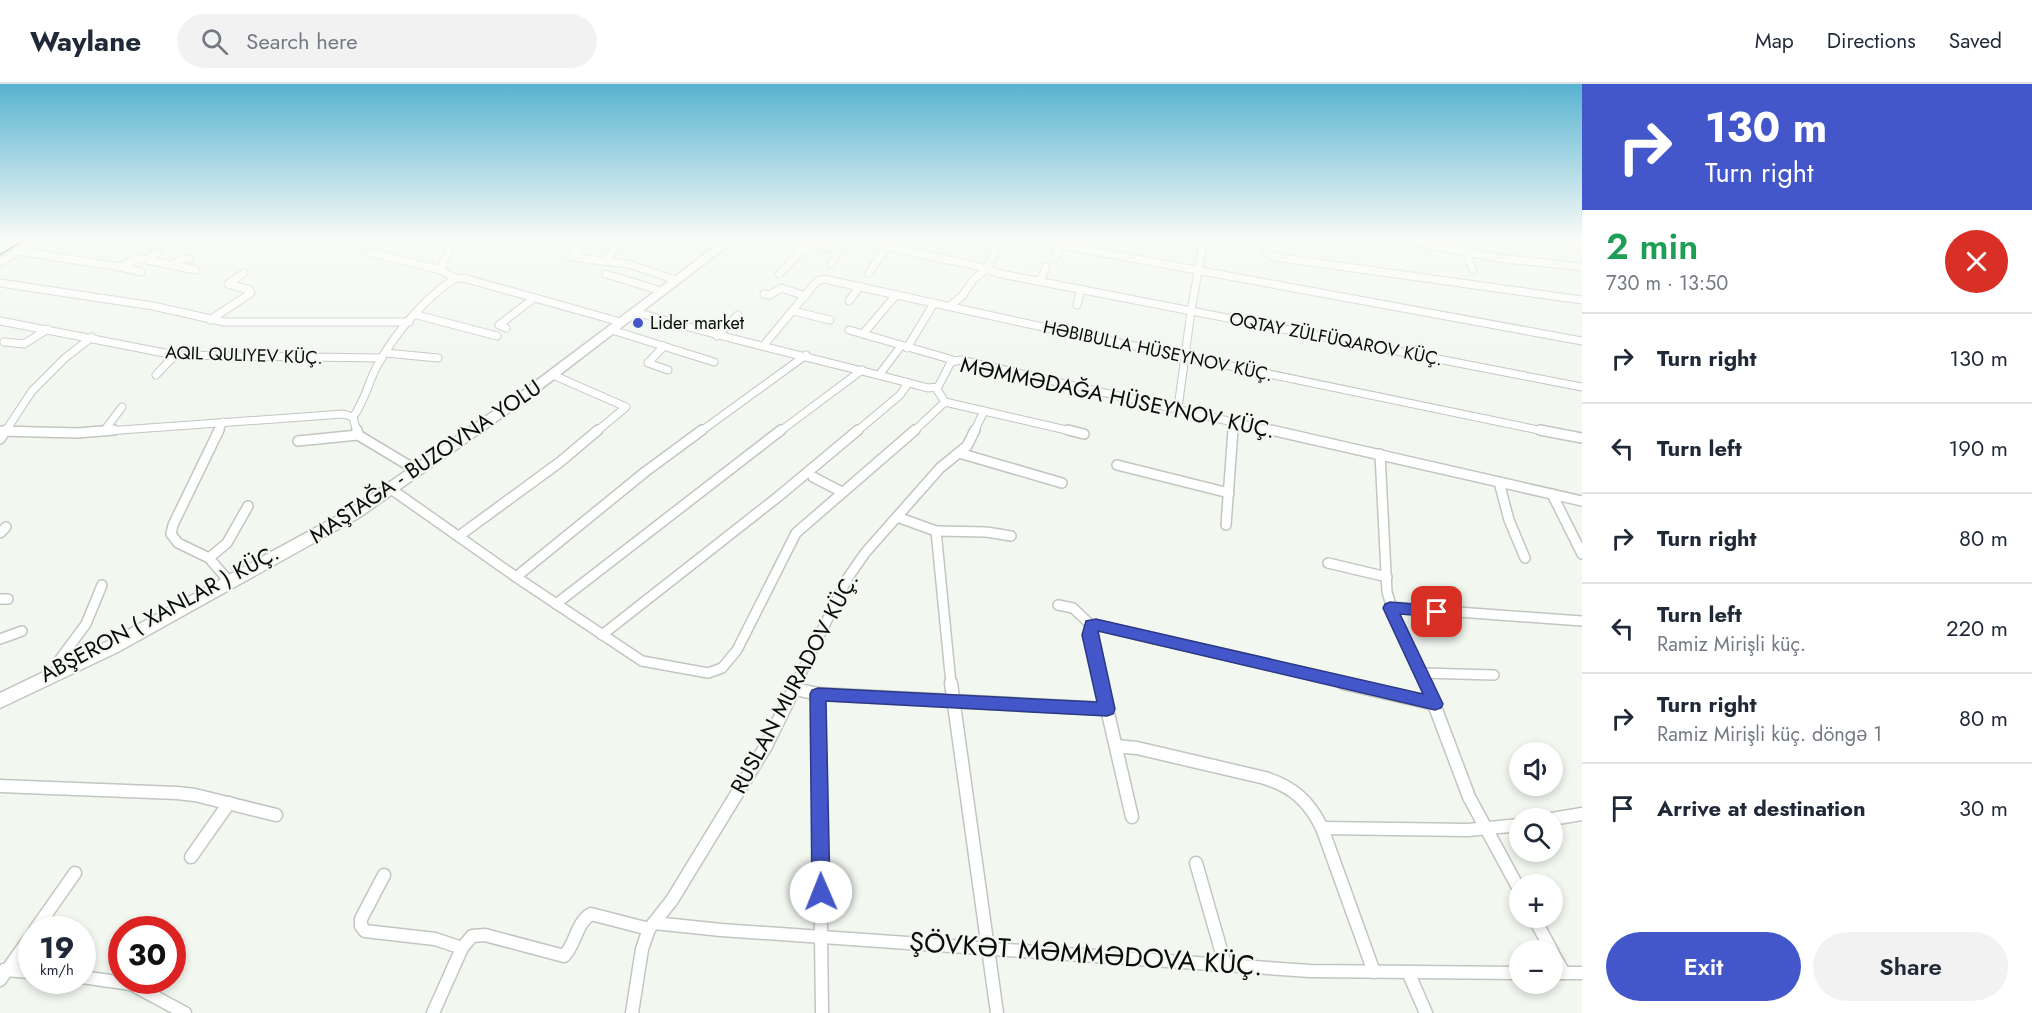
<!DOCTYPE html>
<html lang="en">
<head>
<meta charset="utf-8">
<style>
	:root { --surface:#fff; --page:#f2f2f3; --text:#1f2937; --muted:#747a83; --line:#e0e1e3; --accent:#4357cb }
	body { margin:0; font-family:Jost,sans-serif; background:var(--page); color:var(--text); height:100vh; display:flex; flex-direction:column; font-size:22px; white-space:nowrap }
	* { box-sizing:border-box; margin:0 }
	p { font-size:20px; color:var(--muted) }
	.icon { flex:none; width:33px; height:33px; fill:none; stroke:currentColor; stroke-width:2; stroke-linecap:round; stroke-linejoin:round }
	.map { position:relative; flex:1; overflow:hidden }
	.details { display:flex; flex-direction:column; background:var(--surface); width:450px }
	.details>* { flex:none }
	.top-card { background:#4357cb; color:#fff; overflow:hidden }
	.controls { position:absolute; left:1509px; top:658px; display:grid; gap:12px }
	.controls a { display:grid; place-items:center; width:54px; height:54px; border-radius:50%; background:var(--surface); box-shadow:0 3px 9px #0003; font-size:30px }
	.speed { position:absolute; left:18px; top:832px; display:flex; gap:12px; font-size:30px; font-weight:700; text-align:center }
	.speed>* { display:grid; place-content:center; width:78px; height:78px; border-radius:50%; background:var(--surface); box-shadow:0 3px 9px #0003; line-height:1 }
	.speed small { font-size:15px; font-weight:400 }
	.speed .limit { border:9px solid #d22; background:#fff; color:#111 }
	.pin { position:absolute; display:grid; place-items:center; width:51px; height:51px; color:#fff; margin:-26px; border-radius:12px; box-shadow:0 3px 9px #0006 }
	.me { position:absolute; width:66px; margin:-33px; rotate:359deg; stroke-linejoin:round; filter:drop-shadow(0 0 4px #0008) }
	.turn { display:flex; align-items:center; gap:21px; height:126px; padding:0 24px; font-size:27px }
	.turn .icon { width:78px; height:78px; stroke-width:2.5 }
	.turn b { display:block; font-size:42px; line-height:51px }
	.round { display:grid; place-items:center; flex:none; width:63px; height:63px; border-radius:32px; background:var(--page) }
	.overview { display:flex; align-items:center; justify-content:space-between; height:102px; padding:0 24px }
	h1 { font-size:36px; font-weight:600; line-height:45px; color:#1e9e55 }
	.action { display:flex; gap:12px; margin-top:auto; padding:12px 24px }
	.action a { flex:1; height:69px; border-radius:36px; background:var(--accent); color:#fff; font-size:24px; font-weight:600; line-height:69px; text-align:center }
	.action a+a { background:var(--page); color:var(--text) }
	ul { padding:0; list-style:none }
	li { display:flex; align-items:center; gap:18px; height:90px; padding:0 24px; border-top:2px solid var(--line) }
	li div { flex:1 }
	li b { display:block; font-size:22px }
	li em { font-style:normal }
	header { display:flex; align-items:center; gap:36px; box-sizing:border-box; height:84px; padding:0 30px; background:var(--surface); border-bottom:2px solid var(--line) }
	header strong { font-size:28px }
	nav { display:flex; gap:33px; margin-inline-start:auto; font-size:21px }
	.search { width:420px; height:54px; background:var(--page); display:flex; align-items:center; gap:15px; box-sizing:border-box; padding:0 21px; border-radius:33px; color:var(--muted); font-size:22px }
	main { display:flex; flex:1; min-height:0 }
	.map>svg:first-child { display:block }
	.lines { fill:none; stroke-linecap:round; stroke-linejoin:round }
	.minor-far2-casing { stroke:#c1c6c0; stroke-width:9 }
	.minor-far1-casing { stroke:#c1c6c0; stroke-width:12 }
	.minor-casing { stroke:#c1c6c0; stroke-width:15 }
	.primary-casing { stroke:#c1c6c0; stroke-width:3 }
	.minor-far2 { stroke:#fff; stroke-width:7 }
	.minor-far1 { stroke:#fff; stroke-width:9 }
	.minor { stroke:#fff; stroke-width:12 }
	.primary { fill:#fff; fill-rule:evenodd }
	.rail { stroke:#383a37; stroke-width:1.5 }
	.route { fill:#4357cb; stroke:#2c3984; stroke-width:1.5 }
	.poi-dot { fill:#4357cb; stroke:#f2f7f0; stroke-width:2 }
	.labels { text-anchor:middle; stroke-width:4.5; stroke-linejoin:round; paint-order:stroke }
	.far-poi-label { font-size:18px; fill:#0b0c0a; stroke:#f2f7f0; text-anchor:start }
	.far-street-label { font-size:18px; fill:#0b0c0a; stroke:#f2f7f0 }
	.street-label { font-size:22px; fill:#0b0c0a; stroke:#f2f7f0 }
	.near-street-label { font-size:27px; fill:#0b0c0a; stroke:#f2f7f0 }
</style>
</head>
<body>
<header>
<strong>Waylane</strong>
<div class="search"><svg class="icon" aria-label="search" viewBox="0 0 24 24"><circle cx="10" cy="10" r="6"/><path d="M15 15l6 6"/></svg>Search here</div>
<nav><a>Map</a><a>Directions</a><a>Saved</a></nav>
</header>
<main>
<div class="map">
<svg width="1582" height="929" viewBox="0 0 1582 929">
	<rect width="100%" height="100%" fill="#f2f7f0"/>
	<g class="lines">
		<g class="minor-far2-casing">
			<g id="minor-far2">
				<polyline points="589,154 571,173 628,180 673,195"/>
				<polyline points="695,154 717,162"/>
				<polyline points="843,154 973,181 1001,190 1582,303"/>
				<polyline points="890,154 896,156"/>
				<polyline points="926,154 933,154"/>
				<polyline points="1022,154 1582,257"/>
				<polyline points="1267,154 1266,169 1275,173 1582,216"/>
				<polyline points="1393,154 1498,174 1582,183"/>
				<polyline points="1569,154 1582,163"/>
				<polyline points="813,159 839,167 831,180"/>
				<polyline points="662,163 673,154"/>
				<polyline points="0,165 18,154"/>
				<polyline points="18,167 120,183 138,174 195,186"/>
				<polyline points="1466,167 1473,186"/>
				<polyline points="369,168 440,186 455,194 467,195 617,237"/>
				<polyline points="1055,174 1060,162"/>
				<polyline points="146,175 159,168"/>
				<polyline points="605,177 617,162"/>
				<polyline points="0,178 41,154"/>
				<polyline points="172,181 183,175 189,175"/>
				<polyline points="120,183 141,188"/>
				<polyline points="440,186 450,164 459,154"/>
				<polyline points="869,189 885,165"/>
				<polyline points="606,190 658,206"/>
				<polyline points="779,190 802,166 820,154"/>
				<polyline points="1040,197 1046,183"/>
				<polyline points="0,199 153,222 224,238 409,238"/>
				<polyline points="764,210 770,211 781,204 806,212"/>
				<polyline points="849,217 860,202"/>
				<polyline points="1077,221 1081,205"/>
				<polyline points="950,222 962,212 974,195 987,185 1000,154"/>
				<polyline points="793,227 830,236"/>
				<path d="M636,228c96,29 195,50 292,76l10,-1 13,-25 10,-2 316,72"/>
				<polyline points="417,231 497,252"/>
				<polyline points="210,236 251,209 250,206 228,200 244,189"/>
				<polyline points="0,237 175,271 382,274"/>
				<polyline points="506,244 499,241 534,214"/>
				<polyline points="612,246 714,278"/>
				<polyline points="849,246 953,276"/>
				<polyline points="863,250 896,211"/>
				<polyline points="717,252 738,231"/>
				<polyline points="4,258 24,260 48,245"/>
				<polyline points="764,261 817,197 824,195 1038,242 1548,348"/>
				<polyline points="664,262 648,279 668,286"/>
				<polyline points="907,264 934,219"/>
				<polyline points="386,269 438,274"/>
				<polyline points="156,291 175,271"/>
				<polyline points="553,291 626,323 596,348"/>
				<polyline points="879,291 901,262"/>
				<polyline points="945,318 1075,348"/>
				<polyline points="1178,324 1191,227 1204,154"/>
				<path d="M353,333c12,-16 15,-34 24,-51 18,-33 47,-67 78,-88"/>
				<polyline points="0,347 32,348"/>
				<polyline points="104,347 122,323"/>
				<polyline points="5,348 32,307 65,274 92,253"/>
				<polyline points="93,348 343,330 353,333 357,348"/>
				<polyline points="218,348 223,338"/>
				<polyline points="700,348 806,271"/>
				<polyline points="779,348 862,286"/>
				<polyline points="856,348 900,311 908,299"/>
				<polyline points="913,348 945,318 936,304"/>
				<polyline points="974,348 984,327"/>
				<polyline points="1233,348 1234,336"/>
			</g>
		</g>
		<g class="minor-far1-casing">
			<g id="minor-far1">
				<polyline points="219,346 173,441 171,450 178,459 209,474 227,495"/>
				<polyline points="357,346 358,351 413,384"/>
				<polyline points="1068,346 1084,350"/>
				<polyline points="1271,346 1582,417"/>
				<polyline points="1540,346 1582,354"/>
				<polyline points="0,347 77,349 114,346"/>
				<polyline points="0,355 6,346"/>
				<polyline points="298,357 358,351"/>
				<polyline points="959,369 1062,399"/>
				<polyline points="1380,370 1387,508 1397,540 1427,600"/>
				<polyline points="1117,381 1229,409"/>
				<polyline points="813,393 842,408"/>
				<polyline points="1499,398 1509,436 1525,474"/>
				<polyline points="391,405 516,493 642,577 708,589 722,584 737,566 796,449 915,346"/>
				<polyline points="1552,410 1582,470"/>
				<polyline points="897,433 936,447 951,600"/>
				<polyline points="1226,441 1233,346"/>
				<polyline points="936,447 986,448 1011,452"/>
				<polyline points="0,449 6,443"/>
				<polyline points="459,452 560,378 598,346"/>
				<polyline points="209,474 227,459 248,422"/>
				<polyline points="1328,479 1387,493"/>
				<polyline points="516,493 645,388 702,346"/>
				<polyline points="0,515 8,515"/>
				<polyline points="556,520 781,346"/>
				<polyline points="1058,521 1073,524 1092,542"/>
				<polyline points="1390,523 1582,537"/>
				<polyline points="602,551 779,412 858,346"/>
				<polyline points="0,555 22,547"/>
				<polyline points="58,583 60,575 86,540 102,501"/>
				<polyline points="1422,589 1494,591"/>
				<polyline points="796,600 847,495 865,469 940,384 967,362 975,346"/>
				<polyline points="1101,600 1090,551 1092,542 1096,541 1349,600"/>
			</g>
		</g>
		<g class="minor-casing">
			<g id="minor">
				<polyline points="951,599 997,929"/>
				<polyline points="1343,599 1435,620"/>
				<polyline points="1426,599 1469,713 1520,807"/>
				<polyline points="795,605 818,610 1107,625 1101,599"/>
				<polyline points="818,610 822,929"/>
				<polyline points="1107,625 1132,733"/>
				<path d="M1116,662l21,2 128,30c28,9 44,23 57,50l52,144"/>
				<polyline points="0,702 177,709 195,711 276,731"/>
				<polyline points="1552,735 1582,730"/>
				<polyline points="1322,744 1468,746 1520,741"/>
				<polyline points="191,773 229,719"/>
				<polyline points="1196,779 1225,880"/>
				<polyline points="384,791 361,835 361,842 365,847 435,855 462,864"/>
				<polyline points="1534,834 1552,867"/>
				<polyline points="654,839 721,846 1310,887 1520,889"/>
				<polyline points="35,846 75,789"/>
				<polyline points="1552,868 1564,889"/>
				<polyline points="4,886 32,888"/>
				<polyline points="1408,888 1426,929"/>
				<polyline points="1552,889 1582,889"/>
				<polyline points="82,893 131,900 185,929"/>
				<polyline points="0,896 32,851"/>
				<path d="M433,929l29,-65 10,-12 13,-1 79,21c12,-12 12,-33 27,-42l58,15"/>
				<polyline points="632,929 642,865 649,845 672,816 766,662 797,599"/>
			</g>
		</g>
		<g class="primary-casing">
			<polygon id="primary" points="726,154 738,154 528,315 360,433 118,568 0,624 0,609 106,558 350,425 520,309"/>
		</g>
		<use href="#minor-far2" class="minor-far2"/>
		<use href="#minor-far1" class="minor-far1"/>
		<use href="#minor" class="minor"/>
		<use href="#primary" class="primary"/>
		<polyline class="rail" points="0,171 27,154"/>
	</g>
	<linearGradient id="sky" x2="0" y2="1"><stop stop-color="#57b3d0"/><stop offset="0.54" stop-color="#f9fbf8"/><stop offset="1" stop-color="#f9fbf8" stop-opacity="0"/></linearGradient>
	<rect width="1582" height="284" fill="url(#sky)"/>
	<polygon class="route" points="1390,518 1437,522 1442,524 1444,528 1442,532 1437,533 1400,530 1443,620 1441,624 1435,626 1098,547 1115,625 1113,630 1107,632 826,617 830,808 828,814 821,817 814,814 812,808 810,610 812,606 818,604 1097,618 1082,551 1086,537 1096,535 1423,610 1383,524 1385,520"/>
	<circle class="poi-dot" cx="638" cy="239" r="6"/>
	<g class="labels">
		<g class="far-poi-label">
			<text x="650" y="245">Lider market</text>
		</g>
		<g class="far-street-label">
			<text transform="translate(1336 255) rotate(11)" y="6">OQTAY ZÜLFÜQAROV KÜÇ.</text>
			<text transform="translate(1158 267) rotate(12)" y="6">HƏBIBULLA HÜSEYNOV KÜÇ.</text>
			<text transform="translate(244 271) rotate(2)" y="6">AQIL QULIYEV KÜÇ.</text>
		</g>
		<g class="street-label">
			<text transform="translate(1118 313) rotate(12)" y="8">MƏMMƏDAĞA HÜSEYNOV KÜÇ.</text>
			<text transform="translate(425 377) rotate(-34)" y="8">MAŞTAĞA - BUZOVNA YOLU</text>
			<text transform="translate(159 529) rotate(-28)" y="8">ABŞERON ( XANLAR ) KÜÇ.</text>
			<text transform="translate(794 599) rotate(-62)" y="8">RUSLAN MURADOV KÜÇ.</text>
		</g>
		<g class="near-street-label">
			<text transform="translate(1086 870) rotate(4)" y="9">ŞÖVKƏT MƏMMƏDOVA KÜÇ.</text>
		</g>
	</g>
</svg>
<div class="controls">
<a><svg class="icon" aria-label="sound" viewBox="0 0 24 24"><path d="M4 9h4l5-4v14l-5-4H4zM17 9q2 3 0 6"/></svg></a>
<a><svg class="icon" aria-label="search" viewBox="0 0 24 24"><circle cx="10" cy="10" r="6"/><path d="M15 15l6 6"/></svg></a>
<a>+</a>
<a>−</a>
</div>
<div class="speed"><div>19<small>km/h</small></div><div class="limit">30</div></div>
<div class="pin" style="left:1437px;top:528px;background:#d93025"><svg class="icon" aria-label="arrive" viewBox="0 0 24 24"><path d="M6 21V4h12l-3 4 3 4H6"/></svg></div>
<svg class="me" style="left:821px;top:808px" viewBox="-20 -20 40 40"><circle r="19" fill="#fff"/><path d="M0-13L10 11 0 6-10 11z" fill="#4357cb"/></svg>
</div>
<section class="details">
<div class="top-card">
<div class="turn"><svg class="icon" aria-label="right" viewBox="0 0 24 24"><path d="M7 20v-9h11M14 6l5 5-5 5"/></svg><div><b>130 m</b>Turn right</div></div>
</div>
<div class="overview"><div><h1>2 min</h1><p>730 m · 13:50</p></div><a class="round" style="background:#d93025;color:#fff"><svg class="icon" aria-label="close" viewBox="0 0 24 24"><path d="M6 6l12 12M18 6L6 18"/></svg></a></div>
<ul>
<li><svg class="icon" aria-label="right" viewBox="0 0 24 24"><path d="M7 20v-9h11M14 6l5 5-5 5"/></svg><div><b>Turn right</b></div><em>130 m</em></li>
<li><svg class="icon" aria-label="left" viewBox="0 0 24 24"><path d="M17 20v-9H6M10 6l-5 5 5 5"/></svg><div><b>Turn left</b></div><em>190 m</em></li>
<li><svg class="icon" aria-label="right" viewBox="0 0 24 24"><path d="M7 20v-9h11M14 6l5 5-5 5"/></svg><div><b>Turn right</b></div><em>80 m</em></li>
<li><svg class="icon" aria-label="left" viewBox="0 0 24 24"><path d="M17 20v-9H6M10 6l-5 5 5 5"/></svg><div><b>Turn left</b><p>Ramiz Mirişli küç.</p></div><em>220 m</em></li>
<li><svg class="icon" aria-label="right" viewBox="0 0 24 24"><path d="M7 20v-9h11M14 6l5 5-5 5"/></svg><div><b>Turn right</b><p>Ramiz Mirişli küç. döngə 1</p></div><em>80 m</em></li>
<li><svg class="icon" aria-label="arrive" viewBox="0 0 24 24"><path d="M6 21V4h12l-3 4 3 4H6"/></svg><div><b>Arrive at destination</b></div><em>30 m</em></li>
</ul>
<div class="action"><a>Exit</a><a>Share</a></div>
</section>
</main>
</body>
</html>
